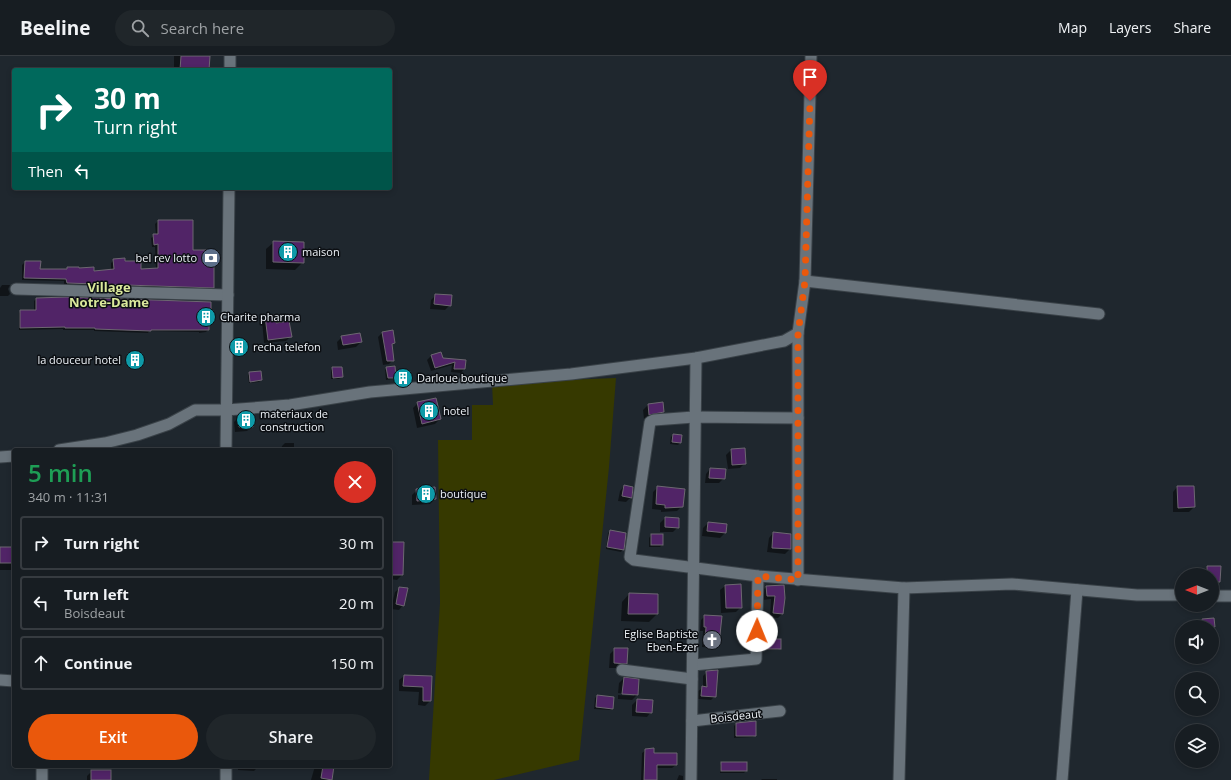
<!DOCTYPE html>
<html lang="en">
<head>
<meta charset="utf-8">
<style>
	:root { --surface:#171d22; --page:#20262a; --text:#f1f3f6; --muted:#9ea2a5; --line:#363b40; --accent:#ea580c }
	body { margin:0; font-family:"Open Sans",sans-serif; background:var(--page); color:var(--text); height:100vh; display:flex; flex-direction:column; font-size:15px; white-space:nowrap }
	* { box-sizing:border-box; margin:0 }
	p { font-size:13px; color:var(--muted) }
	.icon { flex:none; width:22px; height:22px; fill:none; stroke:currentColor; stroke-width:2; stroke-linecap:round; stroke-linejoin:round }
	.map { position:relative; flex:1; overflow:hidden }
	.side { position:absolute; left:12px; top:392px; width:380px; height:320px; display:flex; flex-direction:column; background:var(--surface); border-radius:4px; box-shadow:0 2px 6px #0003,0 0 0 1px var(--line) }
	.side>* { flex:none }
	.guide { position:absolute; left:12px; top:12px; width:380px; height:122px; border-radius:4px; box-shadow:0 2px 6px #0003,0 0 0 1px var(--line); background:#00695c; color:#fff; overflow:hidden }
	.needle { width:26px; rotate:270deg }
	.fabs { position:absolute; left:1175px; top:512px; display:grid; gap:8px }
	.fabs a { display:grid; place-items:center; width:44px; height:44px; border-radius:50%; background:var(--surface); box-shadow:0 2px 6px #0003,0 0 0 1px var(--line); font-size:20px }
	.pin { position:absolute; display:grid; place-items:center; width:34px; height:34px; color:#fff; margin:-41px -17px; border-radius:50% 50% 50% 0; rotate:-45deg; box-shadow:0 0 4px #0007 }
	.pin .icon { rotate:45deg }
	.me { position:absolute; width:44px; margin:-22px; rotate:1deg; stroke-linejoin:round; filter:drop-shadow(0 0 3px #0008) }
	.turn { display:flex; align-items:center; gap:14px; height:84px; padding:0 16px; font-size:18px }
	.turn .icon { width:52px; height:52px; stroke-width:2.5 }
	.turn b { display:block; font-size:28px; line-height:34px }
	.then { display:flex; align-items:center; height:38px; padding:0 16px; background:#0003; gap:8px; font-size:15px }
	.round { display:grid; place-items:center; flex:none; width:42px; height:42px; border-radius:21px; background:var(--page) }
	.summary { display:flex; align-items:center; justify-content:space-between; height:68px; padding:0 16px }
	h1 { font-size:24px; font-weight:600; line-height:30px; color:#1e9e55 }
	.button { display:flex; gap:8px; margin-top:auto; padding:8px 16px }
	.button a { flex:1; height:46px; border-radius:24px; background:var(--accent); color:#fff; font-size:16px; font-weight:600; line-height:46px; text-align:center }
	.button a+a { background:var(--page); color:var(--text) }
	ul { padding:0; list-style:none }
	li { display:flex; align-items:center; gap:12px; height:54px; margin:0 8px 6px; padding:0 8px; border:2px solid var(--line); border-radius:4px }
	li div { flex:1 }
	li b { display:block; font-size:15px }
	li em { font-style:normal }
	header { display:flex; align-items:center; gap:24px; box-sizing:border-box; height:56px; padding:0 20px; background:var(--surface); border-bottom:1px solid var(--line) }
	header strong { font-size:19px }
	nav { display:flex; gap:22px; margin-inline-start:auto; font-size:14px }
	.search { width:280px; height:36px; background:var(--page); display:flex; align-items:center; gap:10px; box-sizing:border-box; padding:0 14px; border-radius:22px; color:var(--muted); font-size:15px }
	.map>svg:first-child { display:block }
	.green { fill:#363900 }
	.shadow { fill:#0007 }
	.building { fill:#512467; stroke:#6d6771 }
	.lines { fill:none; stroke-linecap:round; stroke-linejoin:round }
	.minor-casing { stroke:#3a4248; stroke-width:13 }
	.minor { stroke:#69737b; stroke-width:11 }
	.route { stroke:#ea580c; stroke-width:7; stroke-dasharray:0 12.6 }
	.labels { text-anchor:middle; stroke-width:3; stroke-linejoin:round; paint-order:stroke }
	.poi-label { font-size:11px; fill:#edf2f7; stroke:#0c0f13; text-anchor:start }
	.street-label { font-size:11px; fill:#edf2f7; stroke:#0c0f13 }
	.quarter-label { font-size:13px; font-weight:bold; fill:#dbe99c; stroke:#0c0f13 }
</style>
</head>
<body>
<header>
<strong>Beeline</strong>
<div class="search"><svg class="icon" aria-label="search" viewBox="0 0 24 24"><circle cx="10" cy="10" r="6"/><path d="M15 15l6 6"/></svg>Search here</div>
<nav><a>Map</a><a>Layers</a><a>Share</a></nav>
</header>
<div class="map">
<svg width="1231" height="724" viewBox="0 0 1231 724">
	<rect width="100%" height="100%" fill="#1f272e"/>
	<polygon class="green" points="616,322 609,411 579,704 494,724 429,724 440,547 438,384 472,384 472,349 493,349 492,327"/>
	<g class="shadow">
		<polygon points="174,0 209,0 208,14 174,14"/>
		<polygon points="158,165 192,195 213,231 210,234 64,230 64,225 22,224 22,209 25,206 39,214 66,214 67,212 93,217 111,214 111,207 114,204 124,206 140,214 156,213 155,191 152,191 151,182 156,179 155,168"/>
		<polygon points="274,186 303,206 295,214 266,213 266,193"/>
		<polygon points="2,229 10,229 8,233 10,238 8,240 0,240 0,232"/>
		<polygon points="436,239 450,249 445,254 430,253 431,244"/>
		<polygon points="36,243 208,267 208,274 206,276 199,277 199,276 149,275 148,277 94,275 94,274 63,274 63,273 19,274 19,257 21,255 34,255 34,245"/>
		<polygon points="266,261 275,268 290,281 286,285 264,287 262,265"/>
		<polygon points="382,277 394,287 391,290 393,304 389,308 383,309 378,281"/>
		<polygon points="342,281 361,286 356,291 338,294 337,286"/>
		<polygon points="440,297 442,303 465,305 464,313 461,317 451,316 452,309 431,315 427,304 431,300"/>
		<polygon points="333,312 342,321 339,323 331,323 331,314"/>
		<polygon points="387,312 395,321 393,323 386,324 385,314"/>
		<polygon points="250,317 261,324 259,326 249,327 248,319"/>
		<polygon points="418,347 440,363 435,368 417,372 413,352"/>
		<polygon points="662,347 663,356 658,361 644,363 643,354 648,349"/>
		<polygon points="239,361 252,371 247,375 235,376 234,366"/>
		<polygon points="673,379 680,387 678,389 670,388 671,381"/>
		<polygon points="285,387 294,387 294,394 281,394 282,390"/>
		<polygon points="744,393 745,407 740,412 728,413 726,399 731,394"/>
		<polygon points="710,413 724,422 719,427 705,427 706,418"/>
		<polygon points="624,430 631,441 626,446 618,445 620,435"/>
		<polygon points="658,431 682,450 677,455 661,456 661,454 652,453 653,436"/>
		<polygon points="1177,431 1194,451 1189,456 1173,456 1173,436"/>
		<polygon points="417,434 435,443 430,448 412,449 412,439"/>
		<polygon points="665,462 678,471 673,476 660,476 660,467"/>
		<polygon points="708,467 725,477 720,482 702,480 703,472"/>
		<polygon points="610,475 623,493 621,496 606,493 608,477"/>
		<polygon points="773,477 790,479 790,493 785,498 767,496 769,482"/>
		<polygon points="651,479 662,489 660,491 649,491 649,482"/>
		<polygon points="390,487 402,519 397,524 390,523"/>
		<rect x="0" y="492" width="14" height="22"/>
		<polygon points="1207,511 1219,525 1215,530 1212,530 1212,519 1202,519 1202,516"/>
		<polygon points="725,530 741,551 736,556 721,557 720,534"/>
		<polygon points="783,530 782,558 778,562 770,561 771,543 763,544 762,535 766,531"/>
		<polygon points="400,532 403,549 399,554 391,553 395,536"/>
		<polygon points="629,538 657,539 657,558 649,566 621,565 622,546"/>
		<polygon points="705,560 718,588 714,592 702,591 703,575 700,575 701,564"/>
		<polygon points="1202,563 1213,563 1214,571 1212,573 1212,571 1200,571 1200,566"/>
		<polygon points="747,584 748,584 748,592 744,594 745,587"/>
		<polygon points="764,584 780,592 778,594 762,594 762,587"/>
		<polygon points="615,593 626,607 621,612 609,612 610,598"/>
		<polygon points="707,616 715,640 711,644 698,643 698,635 703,632 703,620"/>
		<polygon points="404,620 431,621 430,645 425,650 418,649 419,636 399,635 399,624"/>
		<polygon points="624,622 637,639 632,644 618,643 618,639 634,640 634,638 618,637 619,627"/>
		<polygon points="597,640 612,652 610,654 594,653 595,642"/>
		<polygon points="637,644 651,656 647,661 632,660 632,649"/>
		<polygon points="1189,653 1209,653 1204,658"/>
		<polygon points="736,668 755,679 753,681 734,682 734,670"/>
		<polygon points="646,694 676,709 672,712 656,712 656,724 641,724 642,697"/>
		<polygon points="722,707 746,707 746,715 744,717 720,717 720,709"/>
		<polygon points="238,710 259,710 254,715 238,714"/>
		<polygon points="315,710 333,710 331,724 311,724"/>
		<polygon points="92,715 110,724 87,724 87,720"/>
		<polygon points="679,719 683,720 683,724 677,724"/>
		<polygon points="762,723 777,723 777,724 761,724"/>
	</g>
	<g class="building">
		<polygon points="181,0 210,0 209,14 180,14"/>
		<polygon points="158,164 193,164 193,194 214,194 214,232 67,227 66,223 24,222 25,205 41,205 40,213 67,213 67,211 79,211 79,212 94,211 94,215 114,213 113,203 125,202 125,205 141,205 141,213 158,212 158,188 154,189 153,178 158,178"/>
		<polygon points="273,185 304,186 304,207 273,206"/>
		<polygon points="435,238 452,239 451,250 434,248"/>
		<polygon points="67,241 211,246 211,266 209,266 209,274 151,274 151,275 95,273 95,272 65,272 65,271 20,272 20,254 36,254 36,242"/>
		<polygon points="275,259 276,267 289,265 292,281 268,284 265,260"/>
		<polygon points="393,274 395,287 392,288 394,305 387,305 382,276"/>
		<polygon points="360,277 362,286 343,289 341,280"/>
		<polygon points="441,296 443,302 466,304 465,313 454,313 455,306 435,312 431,299"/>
		<polygon points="395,310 396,322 388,322 386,311"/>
		<polygon points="332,311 342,311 343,321 333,322"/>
		<polygon points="261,315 262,324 250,326 249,316"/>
		<polygon points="436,342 441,363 422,368 417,346"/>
		<polygon points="663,346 664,356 649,359 648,348"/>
		<polygon points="253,359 253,371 239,371 239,360"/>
		<polygon points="673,378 682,379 681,387 672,386"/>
		<polygon points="745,392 746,408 732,409 731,393"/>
		<polygon points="710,412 726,413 725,423 709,422"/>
		<polygon points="624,429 633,431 632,442 622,440"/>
		<polygon points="657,430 685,433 683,451 665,452 665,449 656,448"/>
		<polygon points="1177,430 1194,430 1195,451 1178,452"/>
		<polygon points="435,431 436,443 417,445 416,433"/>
		<polygon points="665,461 679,462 679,472 665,471"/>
		<polygon points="708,466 727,468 726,477 707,475"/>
		<polygon points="610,474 626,477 624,494 607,491"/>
		<polygon points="773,476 791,478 791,493 772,492"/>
		<rect x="651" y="478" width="12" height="11"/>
		<polygon points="390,486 404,486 403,519 390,519"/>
		<rect x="0" y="491" width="14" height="16"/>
		<polygon points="1207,510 1221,510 1220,526 1212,526 1212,519 1207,519"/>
		<polygon points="741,528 742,552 726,552 725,529"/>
		<polygon points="784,529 785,542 783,558 773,557 775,540 767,540 766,530"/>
		<polygon points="399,531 408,532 404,550 396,548"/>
		<polygon points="629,537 658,538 658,558 628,558"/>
		<polygon points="704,559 722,560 719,588 705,587 706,571 704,571"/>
		<polygon points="1214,562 1215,571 1202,571 1202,563"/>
		<rect x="763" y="583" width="18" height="10"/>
		<polygon points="614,592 628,592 627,608 614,607"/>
		<polygon points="718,614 716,641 701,640 702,630 707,631 706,615"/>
		<polygon points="404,619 432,620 431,645 423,645 423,631 403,630"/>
		<polygon points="624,621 639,623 638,639 622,638"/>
		<polygon points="597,639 614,641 613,653 596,651"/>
		<polygon points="637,643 653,644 652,657 636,656"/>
		<polygon points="756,665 756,680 736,680 736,667"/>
		<polygon points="654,692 654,697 677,697 677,709 657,709 657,724 644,724 645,693"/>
		<rect x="721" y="706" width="26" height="9"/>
		<polygon points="323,710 334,710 332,724 321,722"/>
		<rect x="91" y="714" width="20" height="10"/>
	</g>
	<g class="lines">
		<g class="minor-casing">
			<g id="minor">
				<polyline points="230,14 230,0"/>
				<polyline points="805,225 1099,258"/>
				<polyline points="16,233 228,239"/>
				<polyline points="798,362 694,361 654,364 650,366 630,501 634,504 758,520 904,532 1012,528 1137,539 1182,539"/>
				<polyline points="59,394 105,387 137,379 169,368 195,354 226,354 290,349 370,336 571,318 696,302 784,285 798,277"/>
				<polyline points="226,394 229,132"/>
				<polyline points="0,401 14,400"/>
				<polyline points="798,524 798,277 805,225 811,0"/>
				<polyline points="1212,540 1231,540"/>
				<polyline points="693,609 756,603 758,520"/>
				<polyline points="622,614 692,623"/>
				<polyline points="0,624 14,625"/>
				<polyline points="692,665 780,655"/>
				<polyline points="42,724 42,710"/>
				<polyline points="226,724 226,710"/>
				<polyline points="691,724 696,302"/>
				<polyline points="899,724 904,532"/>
				<polyline points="1062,724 1077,534"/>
			</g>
		</g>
		<use href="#minor" class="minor"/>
	</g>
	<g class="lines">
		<polyline class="route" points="757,575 758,520 798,524 798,278 805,225 810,45"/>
	</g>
	<defs>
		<g id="building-disc" transform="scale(1)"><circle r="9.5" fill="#0f9aa8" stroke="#0c0f13"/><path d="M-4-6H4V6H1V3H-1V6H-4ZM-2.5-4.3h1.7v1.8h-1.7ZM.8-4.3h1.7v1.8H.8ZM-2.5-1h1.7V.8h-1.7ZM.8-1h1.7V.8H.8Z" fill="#fff"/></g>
		<g id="bank-disc" transform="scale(1)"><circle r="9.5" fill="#5c6f8a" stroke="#0c0f13"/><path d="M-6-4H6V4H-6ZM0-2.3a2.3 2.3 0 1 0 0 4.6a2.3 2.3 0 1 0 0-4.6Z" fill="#fff"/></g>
		<g id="church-disc" transform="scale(1)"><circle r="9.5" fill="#6b7280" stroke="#0c0f13"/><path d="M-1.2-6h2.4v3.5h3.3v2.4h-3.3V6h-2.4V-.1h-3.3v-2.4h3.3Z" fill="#fff"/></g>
	</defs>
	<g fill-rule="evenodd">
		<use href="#building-disc" x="288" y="196"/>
		<use href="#bank-disc" x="211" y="202"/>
		<use href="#building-disc" x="206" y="261"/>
		<use href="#building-disc" x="239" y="291"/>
		<use href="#building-disc" x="135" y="304"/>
		<use href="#building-disc" x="403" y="322"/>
		<use href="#building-disc" x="429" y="355"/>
		<use href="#building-disc" x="246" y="364"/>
		<use href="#building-disc" x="426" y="438"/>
		<use href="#church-disc" x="712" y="584"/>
	</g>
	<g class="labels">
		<g class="poi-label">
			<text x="302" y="200">maison</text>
			<text x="197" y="206" text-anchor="end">bel rev lotto</text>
			<text x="220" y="265">Charite pharma</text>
			<text x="253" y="295">recha telefon</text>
			<text x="121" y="308" text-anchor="end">la douceur hotel</text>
			<text x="417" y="326">Darloue boutique</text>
			<text x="443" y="359">hotel</text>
			<text x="260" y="362">materiaux de<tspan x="260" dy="13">construction</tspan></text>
			<text x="440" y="442">boutique</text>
			<text x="698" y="582" text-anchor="end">Eglise Baptiste<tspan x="698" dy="13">Eben-Ezer</tspan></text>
		</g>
		<g class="street-label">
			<text transform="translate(736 660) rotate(-6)" y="4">Boisdeaut</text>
		</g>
		<g class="quarter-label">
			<text x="109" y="236">Village<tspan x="109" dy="15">Notre-Dame</tspan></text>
		</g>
	</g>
</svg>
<div class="fabs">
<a><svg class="needle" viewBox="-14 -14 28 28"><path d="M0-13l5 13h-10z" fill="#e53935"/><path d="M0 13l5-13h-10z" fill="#9ea2a5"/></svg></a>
<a><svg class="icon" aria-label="sound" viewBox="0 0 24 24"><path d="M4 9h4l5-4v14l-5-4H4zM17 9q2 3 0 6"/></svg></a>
<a><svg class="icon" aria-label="search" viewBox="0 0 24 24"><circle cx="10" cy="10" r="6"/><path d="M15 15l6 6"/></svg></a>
<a><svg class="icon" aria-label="layers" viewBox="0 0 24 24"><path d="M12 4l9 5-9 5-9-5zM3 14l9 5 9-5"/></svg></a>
</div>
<div class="pin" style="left:810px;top:45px;background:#d93025"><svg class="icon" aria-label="arrive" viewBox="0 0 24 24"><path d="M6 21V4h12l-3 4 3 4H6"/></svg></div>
<svg class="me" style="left:757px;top:575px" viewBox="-20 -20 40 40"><circle r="19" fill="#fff"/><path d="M0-13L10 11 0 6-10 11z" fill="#ea580c"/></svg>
<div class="guide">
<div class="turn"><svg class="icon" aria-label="right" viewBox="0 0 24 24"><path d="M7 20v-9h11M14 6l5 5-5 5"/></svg><div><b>30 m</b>Turn right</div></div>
<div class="then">Then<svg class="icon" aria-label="left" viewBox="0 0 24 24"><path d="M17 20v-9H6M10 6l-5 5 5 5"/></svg></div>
</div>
<section class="side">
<div class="summary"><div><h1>5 min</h1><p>340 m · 11:31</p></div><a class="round" style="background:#d93025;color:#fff"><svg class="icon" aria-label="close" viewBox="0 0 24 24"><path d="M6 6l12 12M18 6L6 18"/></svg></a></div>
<ul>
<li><svg class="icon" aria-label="right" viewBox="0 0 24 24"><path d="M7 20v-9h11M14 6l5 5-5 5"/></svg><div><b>Turn right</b></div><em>30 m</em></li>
<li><svg class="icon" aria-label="left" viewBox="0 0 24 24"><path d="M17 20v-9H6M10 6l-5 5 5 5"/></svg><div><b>Turn left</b><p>Boisdeaut</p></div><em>20 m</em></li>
<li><svg class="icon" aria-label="ahead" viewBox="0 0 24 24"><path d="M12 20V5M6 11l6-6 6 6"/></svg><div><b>Continue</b></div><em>150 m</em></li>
</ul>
<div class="button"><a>Exit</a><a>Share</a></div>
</section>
</div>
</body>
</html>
